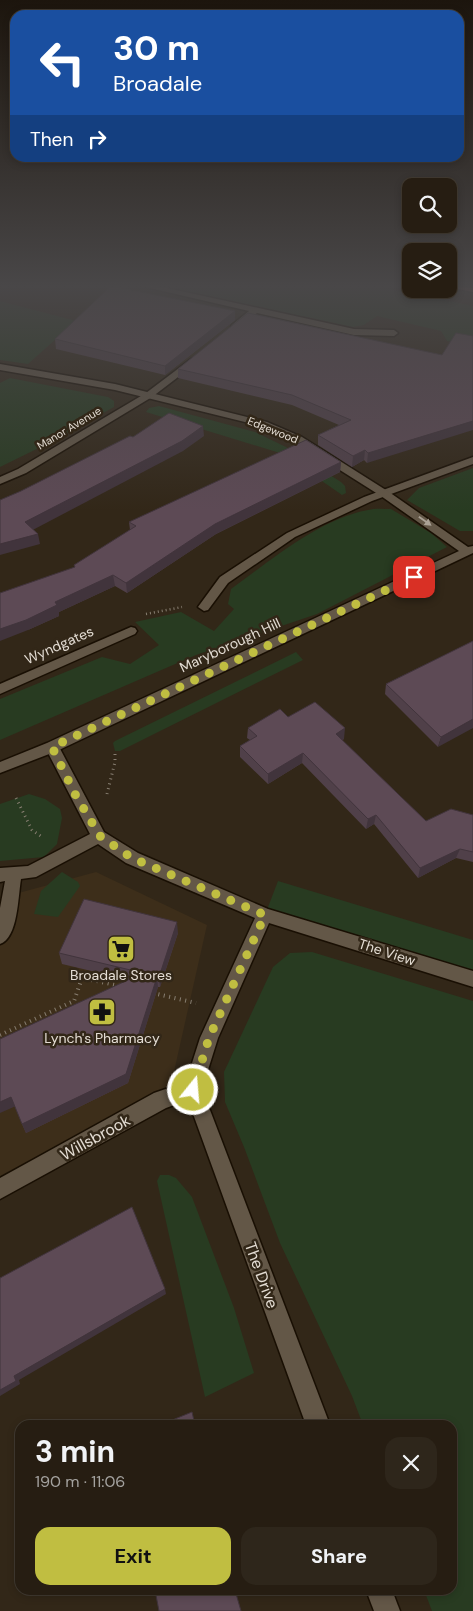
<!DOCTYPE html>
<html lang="en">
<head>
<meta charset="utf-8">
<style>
	:root { --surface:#261d12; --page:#2e261b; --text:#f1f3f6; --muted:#a4a29f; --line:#423b32; --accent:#c0be41 }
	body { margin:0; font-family:"DM Sans",sans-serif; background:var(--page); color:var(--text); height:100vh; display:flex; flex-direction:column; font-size:19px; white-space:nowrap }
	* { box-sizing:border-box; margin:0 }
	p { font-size:16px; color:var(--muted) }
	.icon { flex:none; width:28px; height:28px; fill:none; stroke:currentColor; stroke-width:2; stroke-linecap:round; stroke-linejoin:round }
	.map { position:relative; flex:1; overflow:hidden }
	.panel { position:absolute; left:15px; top:1420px; width:442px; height:175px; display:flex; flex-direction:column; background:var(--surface); border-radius:15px; box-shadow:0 2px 8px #0003,0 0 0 1px var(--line) }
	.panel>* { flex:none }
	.guide { position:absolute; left:10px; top:10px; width:454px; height:152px; border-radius:15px; box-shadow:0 2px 8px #0003,0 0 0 1px var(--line); background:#1a4fa0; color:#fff; overflow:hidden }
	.buttons { position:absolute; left:402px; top:178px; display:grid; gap:10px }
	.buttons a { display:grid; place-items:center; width:55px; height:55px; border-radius:10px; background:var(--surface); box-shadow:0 2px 8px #0003,0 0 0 1px var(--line); font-size:25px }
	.pin { position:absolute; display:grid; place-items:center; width:42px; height:42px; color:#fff; margin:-21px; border-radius:10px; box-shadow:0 2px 8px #0006 }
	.me { position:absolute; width:55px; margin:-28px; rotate:17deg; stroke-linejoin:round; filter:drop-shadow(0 0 4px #0008) }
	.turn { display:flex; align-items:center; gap:18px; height:105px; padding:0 20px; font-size:22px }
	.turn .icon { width:65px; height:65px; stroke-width:2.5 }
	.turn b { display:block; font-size:35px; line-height:42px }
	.then { display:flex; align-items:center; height:48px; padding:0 20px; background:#0003; gap:10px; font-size:19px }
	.round { display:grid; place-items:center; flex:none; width:52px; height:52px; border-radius:15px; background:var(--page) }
	.overview { display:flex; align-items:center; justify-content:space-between; height:85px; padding:0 20px }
	h1 { font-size:30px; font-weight:700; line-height:38px }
	.action { display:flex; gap:10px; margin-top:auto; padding:10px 20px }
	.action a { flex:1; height:58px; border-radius:15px; background:var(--accent); color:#111; font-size:20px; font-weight:700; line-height:58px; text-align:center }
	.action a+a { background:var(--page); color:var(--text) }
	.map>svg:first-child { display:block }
	.built { fill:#3d2e1a }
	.green { fill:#283b21 }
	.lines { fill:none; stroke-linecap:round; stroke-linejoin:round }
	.minor-casing { stroke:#190f03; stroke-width:3 }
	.tertiary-casing { stroke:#190f03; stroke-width:3 }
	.trunk-casing { stroke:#190f03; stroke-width:3 }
	.path-far2 { stroke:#887f72; stroke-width:2.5; stroke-dasharray:1 3; stroke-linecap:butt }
	.path-far1 { stroke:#887f72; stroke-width:3; stroke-dasharray:1 4; stroke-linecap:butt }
	.path { stroke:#887f72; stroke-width:4; stroke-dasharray:1 4.5; stroke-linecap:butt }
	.minor { fill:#635747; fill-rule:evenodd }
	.tertiary { fill:#635747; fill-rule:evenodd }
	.trunk { fill:#d05c5f; fill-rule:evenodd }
	.wall { fill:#504049 }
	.shaded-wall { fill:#41343c }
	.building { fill:#5d4a55; stroke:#41343c }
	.oneway { fill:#aaa195 }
	.route { stroke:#c0be41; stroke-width:9; stroke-dasharray:0 16.2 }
	.labels { text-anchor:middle; stroke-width:5; stroke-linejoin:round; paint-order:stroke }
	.far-street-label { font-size:11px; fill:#e4ddd4; stroke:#322718 }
	.street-label { font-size:14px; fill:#e4ddd4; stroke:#322718 }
	.poi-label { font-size:14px; fill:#e4ddd4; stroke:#322718 }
	.near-street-label { font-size:16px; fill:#e4ddd4; stroke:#322718 }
</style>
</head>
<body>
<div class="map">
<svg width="473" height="1611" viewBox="0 0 473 1611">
	<rect width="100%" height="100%" fill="#322718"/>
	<polygon class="built" points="96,872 207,925 171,1085 0,1176 0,898"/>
	<g class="green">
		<polygon points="155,285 360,285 405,291 473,306 473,346 447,341 441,331 377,316 364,325 353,327"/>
		<polygon points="0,301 76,321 28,364 0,360"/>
		<polygon points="10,378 108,397 114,401 114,407 55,440 0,467 0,383"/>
		<polygon points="159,406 255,432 286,447 341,482 345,486 346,493 342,495 283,454 146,412 149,408"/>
		<polygon points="473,468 473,531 460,531 407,500 419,488"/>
		<path d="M391,509l40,24 16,14 -130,67 -121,41 -196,85v-41l102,-42 28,7 29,-19 -24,-23 46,-10 33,19 20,-22 -6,-5 3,-15c39,-28 88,-70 137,-79 7,-2 16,-1 23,-1z"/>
		<polygon points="296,652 303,660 120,751 115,751 113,743 115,741"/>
		<polygon points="29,794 45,799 60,809 62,818 57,844 44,857 0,861 0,804"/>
		<polygon points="62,872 78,882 80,886 58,917 34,914 41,891"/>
		<polygon points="278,881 473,940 473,980 265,915"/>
		<polygon points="312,952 473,1001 473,1611 432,1611 424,1590 452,1590 452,1425 363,1425 352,1396 280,1243 244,1147 225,1102 224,1072 273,967 290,953"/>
		<polygon points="160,1175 169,1175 176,1178 192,1197 234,1308 254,1373 205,1397 157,1181"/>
	</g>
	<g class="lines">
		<g class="minor-casing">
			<g id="minor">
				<polygon points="137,285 153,285 354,329 394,330 398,333 394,336 354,335 257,313 235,330 231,327 232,325 249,311"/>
				<polygon points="191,359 199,361 152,397 26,473 0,484 0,477 18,469 146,393"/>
				<polygon points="473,457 473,464 372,501 295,537 228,583 208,610 204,611 198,607 220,577 287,533 364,497"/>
				<polygon points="131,627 135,628 137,631 135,634 0,694 0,684"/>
				<path d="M52,742l5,1 47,89 34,21 130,56 205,62v16l-204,-64 -51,115 -16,51 128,336h-24l-118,-325 -22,8 -166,91v-21l154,-85 32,-11 14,-44 55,-120 -129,-55 -28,-19 -62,33 -15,2c-3,18 -3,59 -21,65v-36l5,-27 -5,1v-14l28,-2 62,-32 -45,-87z"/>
				<polygon points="366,1590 392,1590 400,1611 374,1611"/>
			</g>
		</g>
		<g class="tertiary-casing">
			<polygon id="tertiary" points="0,364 115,384 267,422 302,437 389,492 468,547 473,546 473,553 57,751 0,773 0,762 47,743 459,551 381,496 294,441 261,426 115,390 0,370"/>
		</g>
		<g class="trunk-casing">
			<polygon id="trunk" points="449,285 473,288 473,292 449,287"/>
		</g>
		<polyline class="path-far2" points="146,614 182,607"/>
		<g class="path-far1">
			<polyline points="107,794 115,762 115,751"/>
			<polyline points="16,798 32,830 42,837"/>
		</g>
		<g class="path">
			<polyline points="153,993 196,1003"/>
			<polyline points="0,1035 74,1001 82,978 120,986"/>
		</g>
		<use href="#minor" class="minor"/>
		<use href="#tertiary" class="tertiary"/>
		<use href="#trunk" class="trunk"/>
	</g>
	<g class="wall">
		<polygon points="235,320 165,375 56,349 55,339"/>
		<polygon points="473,336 367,463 364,460 352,467 318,445 318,435 339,425 292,405 178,378 178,369 442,355"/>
		<polygon points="341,462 340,472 216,534 127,593 115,586 59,612 59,616 28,630 74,568 130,530 129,522"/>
		<polygon points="473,641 438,747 385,694 386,684"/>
		<polygon points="288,717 344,739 342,740 426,821 473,815 473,862 456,858 418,878 374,824 366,829 302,763 268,784 240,757 240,746 250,740 247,738 248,728"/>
		<polygon points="178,933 160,987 158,987 128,1083 26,1133 22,1124 129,980 62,964 59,953"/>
	</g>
	<g class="shaded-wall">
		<polygon points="235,311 235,320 165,375 165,366"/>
		<polygon points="473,421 473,430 367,463 368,453"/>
		<polygon points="203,426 204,436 183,451 27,533 25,522"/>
		<polygon points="365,450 364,460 352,467 353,456"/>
		<polygon points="341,462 340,472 216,534 127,593 126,583 215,524"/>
		<polygon points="38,534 40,544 0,555 0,544"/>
		<polygon points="113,575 115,586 59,612 59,616 28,630 0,641 0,629 55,602"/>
		<polygon points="473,719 473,728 438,747 441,737"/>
		<polygon points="345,728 344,739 334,744 336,734"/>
		<polygon points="303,753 302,763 268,784 268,774"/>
		<polygon points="376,815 374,824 366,829 368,819"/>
		<polygon points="460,849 456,858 418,878 420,868"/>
		<polygon points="177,922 178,933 160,987 159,977"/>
		<polygon points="157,977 158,987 128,1083 26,1133 22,1124"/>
		<polygon points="11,1097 16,1106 0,1113 0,1102"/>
		<polygon points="165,1289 166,1294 19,1380 20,1384 0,1396 0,1390 14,1376"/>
	</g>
	<g class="building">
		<polygon points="111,286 235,311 165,366 55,339"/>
		<polygon points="248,313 442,355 456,333 473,336 473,421 368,453 365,450 353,456 318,435 351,420 292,395 178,369"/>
		<polygon points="169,413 203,426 182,441 25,522 38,534 0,544 0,500 21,491 130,436 133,437"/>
		<polygon points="306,440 341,462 215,524 126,583 113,575 55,602 57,605 26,620 0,629 0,593 75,567 74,565 136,526 129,522"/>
		<polygon points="473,641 473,719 441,737 386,684"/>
		<polygon points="315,702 345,728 336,734 426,821 451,809 473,815 473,852 460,849 420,868 376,815 368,819 303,753 268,774 240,746 257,736 248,728 280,709 288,717"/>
		<polygon points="84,899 177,922 159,977 157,977 126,1074 22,1124 11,1097 0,1102 0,1039 143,973 59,953"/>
		<polygon points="132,1207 165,1289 14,1376 16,1381 0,1390 0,1278"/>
		<polygon points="192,1412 195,1425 160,1425"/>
		<polygon points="155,1590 235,1590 241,1611 159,1611"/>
	</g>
	<defs><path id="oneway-solid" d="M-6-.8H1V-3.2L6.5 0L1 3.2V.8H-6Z" transform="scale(1.25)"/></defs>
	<use class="oneway" href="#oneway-solid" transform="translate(425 521) rotate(35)"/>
	<linearGradient id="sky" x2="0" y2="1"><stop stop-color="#1c150d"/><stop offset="0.56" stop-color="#494748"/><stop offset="1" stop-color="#494748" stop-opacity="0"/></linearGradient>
	<rect width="473" height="511" fill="url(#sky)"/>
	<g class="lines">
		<polyline class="route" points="193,1090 209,1038 265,915 132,858 100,836 75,794 52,747 414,577"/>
	</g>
	<defs>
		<g id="supermarket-square" transform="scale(1.4375)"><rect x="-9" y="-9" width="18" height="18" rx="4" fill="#c0be41" stroke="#322718"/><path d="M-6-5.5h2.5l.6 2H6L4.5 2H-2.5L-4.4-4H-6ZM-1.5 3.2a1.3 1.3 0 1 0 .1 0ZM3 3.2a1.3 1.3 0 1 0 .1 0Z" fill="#111"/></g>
		<g id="pharmacy-square" transform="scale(1.4375)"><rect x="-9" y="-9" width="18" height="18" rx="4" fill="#c0be41" stroke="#322718"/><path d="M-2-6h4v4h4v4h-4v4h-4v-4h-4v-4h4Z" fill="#111"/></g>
	</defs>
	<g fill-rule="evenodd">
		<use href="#supermarket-square" x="121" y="949"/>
		<use href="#pharmacy-square" x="102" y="1012"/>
	</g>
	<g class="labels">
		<g class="far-street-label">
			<text transform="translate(69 428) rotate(-31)" y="4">Manor Avenue</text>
			<text transform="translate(273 430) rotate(22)" y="4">Edgewood</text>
		</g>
		<g class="street-label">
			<text transform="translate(59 645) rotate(-24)" y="5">Wyndgates</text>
			<text transform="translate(230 645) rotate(-25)" y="5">Maryborough Hill</text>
			<text transform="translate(387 952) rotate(18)" y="5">The View</text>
		</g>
		<g class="poi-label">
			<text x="121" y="980">Broadale Stores</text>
			<text x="102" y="1043">Lynch's Pharmacy</text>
		</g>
		<g class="near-street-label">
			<text transform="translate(95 1137) rotate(-29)" y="6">Willsbrook</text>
			<text transform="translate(262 1275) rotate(70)" y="6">The Drive</text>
		</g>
	</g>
</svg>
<div class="buttons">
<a><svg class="icon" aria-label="search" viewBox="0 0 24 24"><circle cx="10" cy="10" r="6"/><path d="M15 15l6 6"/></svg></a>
<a><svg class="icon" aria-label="layers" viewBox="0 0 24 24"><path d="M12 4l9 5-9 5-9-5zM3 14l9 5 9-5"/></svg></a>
</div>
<div class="pin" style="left:414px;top:577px;background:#d93025"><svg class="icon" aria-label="arrive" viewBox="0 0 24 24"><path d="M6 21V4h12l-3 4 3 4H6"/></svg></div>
<svg class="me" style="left:193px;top:1090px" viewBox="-20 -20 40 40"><circle r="17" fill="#c0be41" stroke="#fff" stroke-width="3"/><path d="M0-11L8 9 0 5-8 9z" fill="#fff"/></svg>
<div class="guide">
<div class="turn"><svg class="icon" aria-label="left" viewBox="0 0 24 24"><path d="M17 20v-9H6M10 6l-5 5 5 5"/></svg><div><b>30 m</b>Broadale</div></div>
<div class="then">Then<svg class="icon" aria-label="right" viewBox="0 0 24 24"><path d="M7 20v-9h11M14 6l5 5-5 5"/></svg></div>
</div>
<section class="panel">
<div class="overview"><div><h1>3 min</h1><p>190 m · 11:06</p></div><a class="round"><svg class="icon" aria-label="close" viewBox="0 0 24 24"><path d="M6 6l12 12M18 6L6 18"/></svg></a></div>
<div class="action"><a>Exit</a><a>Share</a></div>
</section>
</div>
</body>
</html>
